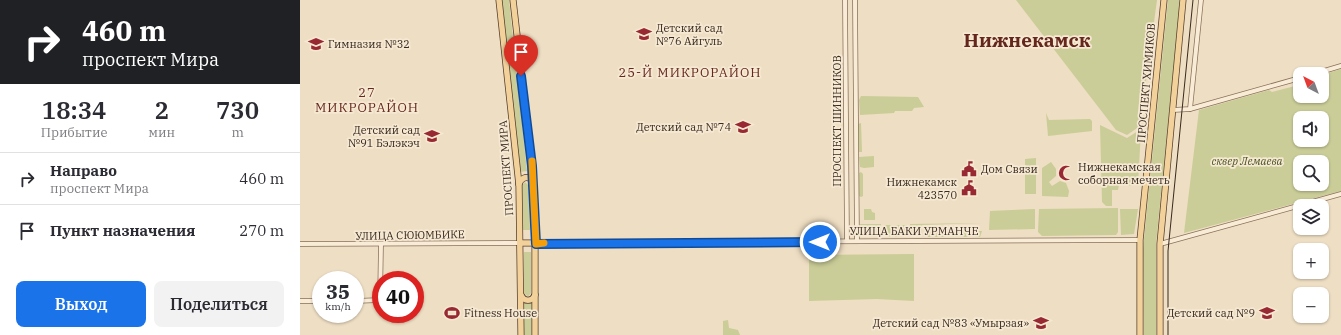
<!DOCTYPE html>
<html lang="ru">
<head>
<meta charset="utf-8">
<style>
	:root { --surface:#fff; --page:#f2f2f3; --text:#2b2b33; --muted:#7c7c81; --line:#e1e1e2; --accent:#1a73e8 }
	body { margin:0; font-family:"IBM Plex Serif",serif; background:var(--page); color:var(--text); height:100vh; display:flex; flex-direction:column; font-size:15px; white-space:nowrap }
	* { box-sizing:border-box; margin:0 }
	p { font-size:13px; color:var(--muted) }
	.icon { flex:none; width:22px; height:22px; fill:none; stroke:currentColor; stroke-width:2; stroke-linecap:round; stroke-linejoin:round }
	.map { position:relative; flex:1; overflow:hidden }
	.panel { display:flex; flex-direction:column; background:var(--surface); width:300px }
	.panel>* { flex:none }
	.banner { background:#202124; color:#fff; overflow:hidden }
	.needle { width:26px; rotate:319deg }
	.controls { position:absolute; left:993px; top:67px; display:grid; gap:8px }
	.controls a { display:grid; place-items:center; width:36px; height:36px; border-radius:8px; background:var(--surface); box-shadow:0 1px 3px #0004; font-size:20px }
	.speed { position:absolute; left:12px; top:271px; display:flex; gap:8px; font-size:20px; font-weight:700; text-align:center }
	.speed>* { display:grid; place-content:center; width:52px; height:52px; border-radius:50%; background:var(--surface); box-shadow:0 1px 3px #0004; line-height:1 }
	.speed small { font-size:10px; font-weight:400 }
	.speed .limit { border:6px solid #d22; background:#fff; color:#111 }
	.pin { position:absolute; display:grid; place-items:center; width:34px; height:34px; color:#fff; margin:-41px -17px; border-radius:50% 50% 50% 0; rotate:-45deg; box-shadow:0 0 4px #0007 }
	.pin .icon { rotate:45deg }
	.me { position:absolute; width:44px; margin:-22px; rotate:270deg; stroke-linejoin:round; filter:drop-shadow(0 0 3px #0008) }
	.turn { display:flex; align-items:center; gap:14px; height:84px; padding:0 16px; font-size:18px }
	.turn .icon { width:52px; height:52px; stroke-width:2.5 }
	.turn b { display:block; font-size:28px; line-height:34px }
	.eta { display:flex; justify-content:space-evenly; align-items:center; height:68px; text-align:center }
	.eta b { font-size:24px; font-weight:600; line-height:28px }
	.button { display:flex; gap:8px; margin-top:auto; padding:8px 16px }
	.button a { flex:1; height:46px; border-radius:8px; background:var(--accent); color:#fff; font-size:16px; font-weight:600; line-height:46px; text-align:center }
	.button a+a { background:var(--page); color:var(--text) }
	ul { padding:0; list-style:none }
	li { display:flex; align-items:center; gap:12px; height:52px; padding:0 16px; border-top:1px solid var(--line) }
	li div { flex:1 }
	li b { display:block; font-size:15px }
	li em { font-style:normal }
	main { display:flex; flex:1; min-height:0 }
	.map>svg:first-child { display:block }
	.green { fill:#cacd97; fill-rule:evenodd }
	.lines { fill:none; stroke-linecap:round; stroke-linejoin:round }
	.minor-casing { stroke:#89705a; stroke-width:5.5 }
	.major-casing { stroke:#563e2e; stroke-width:7 }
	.minor { stroke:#f9ecd7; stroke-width:4 }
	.major { stroke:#f2d19b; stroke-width:5.5 }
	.tram { stroke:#39291e; stroke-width:1 }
	.route-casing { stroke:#114b97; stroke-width:10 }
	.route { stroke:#1a73e8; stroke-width:7 }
	.slow { stroke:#f59e0b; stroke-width:7 }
	.labels { text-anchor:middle; stroke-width:3.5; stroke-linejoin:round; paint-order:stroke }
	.poi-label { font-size:11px; fill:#39291e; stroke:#f6e9d3; text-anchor:start }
	.street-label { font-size:11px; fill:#39291e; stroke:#f6e9d3 }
	.park-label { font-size:11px; font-style:italic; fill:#4c5524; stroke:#f6e9d3 }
	.quarter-label { font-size:13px; letter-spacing:1px; fill:#65271d; stroke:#f6e9d3 }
	.town-label { font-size:19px; font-weight:bold; fill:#65271d; stroke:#f6e9d3 }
</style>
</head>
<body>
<main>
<section class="panel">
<div class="banner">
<div class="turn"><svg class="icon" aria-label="right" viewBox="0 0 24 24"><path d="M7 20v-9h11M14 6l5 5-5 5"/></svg><div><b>460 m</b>проспект Мира</div></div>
</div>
<div class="eta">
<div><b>18:34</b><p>Прибытие</p></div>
<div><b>2</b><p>мин</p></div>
<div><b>730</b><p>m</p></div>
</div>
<ul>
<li><svg class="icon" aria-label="right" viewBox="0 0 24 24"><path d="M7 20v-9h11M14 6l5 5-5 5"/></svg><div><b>Направо</b><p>проспект Мира</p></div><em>460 m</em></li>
<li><svg class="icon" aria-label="arrive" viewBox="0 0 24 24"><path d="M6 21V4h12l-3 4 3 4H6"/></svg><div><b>Пункт назначения</b></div><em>270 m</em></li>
</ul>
<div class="button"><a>Выход</a><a>Поделиться</a></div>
</section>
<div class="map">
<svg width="1041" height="335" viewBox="0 0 1041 335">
	<rect width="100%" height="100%" fill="#eedec3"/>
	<g class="green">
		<polygon points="201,0 209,0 227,171 220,172 210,100"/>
		<polygon points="716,0 857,0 840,126 827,135 816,130"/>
		<polygon points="868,0 879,0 879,13 856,244 856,335 844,335 843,249"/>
		<path d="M1041,69v122l-157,42 15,-123 70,-20 3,2 23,-6 5,-5v15h22v-21zM1000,118h22v22h-22zM1000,162h22v22h-22z"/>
		<polygon points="561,96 618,97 624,107 614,108 612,111 595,111 594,113 560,115 559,100"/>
		<polygon points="746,113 749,120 790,119 792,121 792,131 748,136"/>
		<polygon points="561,123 562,152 559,152 558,124"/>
		<polygon points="800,125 827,138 841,129 838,186 819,185 818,190 812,190 812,206 806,206 802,202"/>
		<polygon points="574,156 574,167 564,168 560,167 559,157"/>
		<polygon points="736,158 736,194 725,194 725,159"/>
		<polygon points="751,162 756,169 756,176 749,182 752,186 760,181 766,183 769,191 768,197 742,196 742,168"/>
		<polygon points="561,172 563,174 563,196 561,197 559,196 559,173"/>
		<polygon points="225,182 228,185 230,230 223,230 222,185"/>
		<polygon points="818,208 818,232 816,235 742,236 738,232 739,209"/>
		<polygon points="564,209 571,209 572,212 575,213 575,220 564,220"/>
		<polygon points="735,209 735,229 689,230 690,211"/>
		<polygon points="820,209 838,209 834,234 821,235"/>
		<polygon points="683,223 622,225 621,236 612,236 610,234 610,224"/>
		<path d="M560,224h21v11c-10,5 -20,0 -21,-11z"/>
		<polygon points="584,225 607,225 607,235 601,237 584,236"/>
		<polygon points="682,231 680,237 628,237 627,235 628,232"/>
		<polygon points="224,252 231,252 231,293 228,297 224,293"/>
		<polygon points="614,254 614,301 577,299 509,301 509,255"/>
		<rect x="224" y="303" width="8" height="32"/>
		<polygon points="428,320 429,328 438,330 440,335 423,335 423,321"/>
	</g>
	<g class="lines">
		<g class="minor-casing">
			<g id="minor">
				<polyline points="545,0 547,241"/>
				<polyline points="555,0 557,241"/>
				<polyline points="1014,74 1041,66"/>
				<polyline points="890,109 901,0"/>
				<polyline points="873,110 890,109 1000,78"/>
				<polyline points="235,243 840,240"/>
				<polyline points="0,244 220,243"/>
				<polyline points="860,244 1041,194"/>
				<polyline points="0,301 21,301"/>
				<polyline points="55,301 80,300 81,244"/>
			</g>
		</g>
		<g class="major-casing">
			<g id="major">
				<polyline points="199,0 219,185 221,335"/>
				<polyline points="213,0 232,166 235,243 235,335"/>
				<path d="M219,184c2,-6 7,-8 12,-5l2,5"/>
				<polyline points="220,243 235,243"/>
				<path d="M221,295c3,7 11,7 14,0"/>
				<polyline points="840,335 840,240 864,0"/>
				<polyline points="860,335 860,244 883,0"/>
			</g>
		</g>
		<use href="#minor" class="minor"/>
		<use href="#major" class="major"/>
		<polyline class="tram" points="868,335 868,251 893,0"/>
	</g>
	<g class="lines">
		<g class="route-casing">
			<polyline id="route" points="221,76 232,166 236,244 520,242"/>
		</g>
		<use href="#route" class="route"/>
		<polyline class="slow" points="232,161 236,244 244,243"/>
	</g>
	<defs>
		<g id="school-bare" transform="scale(1.2)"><path d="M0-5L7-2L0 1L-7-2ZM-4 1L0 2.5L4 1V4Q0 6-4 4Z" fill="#982932" stroke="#f6e9d3" stroke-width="2.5" paint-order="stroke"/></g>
		<g id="civic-bare" transform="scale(1.2)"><path d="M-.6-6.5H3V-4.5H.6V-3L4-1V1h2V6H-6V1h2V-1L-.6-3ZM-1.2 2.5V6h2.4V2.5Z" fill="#982932" stroke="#f6e9d3" stroke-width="2.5" paint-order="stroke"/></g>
		<g id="mosque-bare" transform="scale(1.2)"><path d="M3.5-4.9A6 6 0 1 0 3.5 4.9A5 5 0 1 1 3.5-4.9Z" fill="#982932" stroke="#f6e9d3" stroke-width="2.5" paint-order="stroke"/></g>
		<g id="stadium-bare" transform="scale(1.2)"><path d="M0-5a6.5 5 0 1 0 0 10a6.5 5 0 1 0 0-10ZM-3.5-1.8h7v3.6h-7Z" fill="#982932" stroke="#f6e9d3" stroke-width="2.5" paint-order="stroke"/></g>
	</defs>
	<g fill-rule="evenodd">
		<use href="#school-bare" x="344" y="34"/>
		<use href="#school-bare" x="16" y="44"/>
		<use href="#school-bare" x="443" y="127"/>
		<use href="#school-bare" x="132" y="136"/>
		<use href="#civic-bare" x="669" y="169"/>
		<use href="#mosque-bare" x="766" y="173"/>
		<use href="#civic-bare" x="669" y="188"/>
		<use href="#stadium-bare" x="152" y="313"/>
		<use href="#school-bare" x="967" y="313"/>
		<use href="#school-bare" x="741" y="323"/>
	</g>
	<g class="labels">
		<g class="poi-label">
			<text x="356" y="32">Детский сад<tspan x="356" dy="13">№76 Айгуль</tspan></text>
			<text x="28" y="48">Гимназия №32</text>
			<text x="431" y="131" text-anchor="end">Детский сад №74</text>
			<text x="120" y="134" text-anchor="end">Детский сад<tspan x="120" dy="13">№91 Бэлэкэч</tspan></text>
			<text x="778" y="171">Нижнекамская<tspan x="778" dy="13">соборная мечеть</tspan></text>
			<text x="681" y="173">Дом Связи</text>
			<text x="657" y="186" text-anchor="end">Нижнекамск<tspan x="657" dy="13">423570</tspan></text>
			<text x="164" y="317">Fitness House</text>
			<text x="955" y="317" text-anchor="end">Детский сад №9</text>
			<text x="729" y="327" text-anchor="end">Детский сад №83 «Умырзая»</text>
		</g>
		<g class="street-label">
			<text transform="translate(846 83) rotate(-85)" y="4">ПРОСПЕКТ ХИМИКОВ</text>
			<text transform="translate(537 121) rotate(-90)" y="4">ПРОСПЕКТ ШИННИКОВ</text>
			<text transform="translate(206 168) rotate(-94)" y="4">ПРОСПЕКТ МИРА</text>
			<text x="614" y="235">УЛИЦА БАКИ УРМАНЧЕ</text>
			<text transform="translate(110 235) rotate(-1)" y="4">УЛИЦА СЮЮМБИКЕ</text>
		</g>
		<g class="park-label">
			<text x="947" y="165">сквер Лемаева</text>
		</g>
		<g class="quarter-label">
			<text x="390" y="77">25-Й МИКРОРАЙОН</text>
			<text x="67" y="97">27<tspan x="67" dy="15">МИКРОРАЙОН</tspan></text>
		</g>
		<g class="town-label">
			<text x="727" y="47">Нижнекамск</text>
		</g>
	</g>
</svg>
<div class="controls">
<a><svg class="needle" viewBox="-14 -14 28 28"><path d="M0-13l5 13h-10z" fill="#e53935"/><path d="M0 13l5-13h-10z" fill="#7c7c81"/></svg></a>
<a><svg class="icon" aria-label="sound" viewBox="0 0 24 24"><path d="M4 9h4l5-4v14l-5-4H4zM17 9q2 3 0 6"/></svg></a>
<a><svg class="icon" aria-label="search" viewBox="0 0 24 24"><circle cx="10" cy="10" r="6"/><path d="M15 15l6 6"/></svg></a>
<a><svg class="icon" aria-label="layers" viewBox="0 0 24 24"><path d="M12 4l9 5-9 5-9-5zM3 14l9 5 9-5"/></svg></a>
<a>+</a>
<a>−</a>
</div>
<div class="speed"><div>35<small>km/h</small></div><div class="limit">40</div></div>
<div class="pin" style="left:221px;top:76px;background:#d93025"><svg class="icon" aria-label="arrive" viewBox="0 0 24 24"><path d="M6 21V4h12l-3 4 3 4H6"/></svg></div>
<svg class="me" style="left:520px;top:242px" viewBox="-20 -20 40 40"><circle r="17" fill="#1a73e8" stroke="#fff" stroke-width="3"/><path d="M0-11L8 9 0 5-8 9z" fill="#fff"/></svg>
</div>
</main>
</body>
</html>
